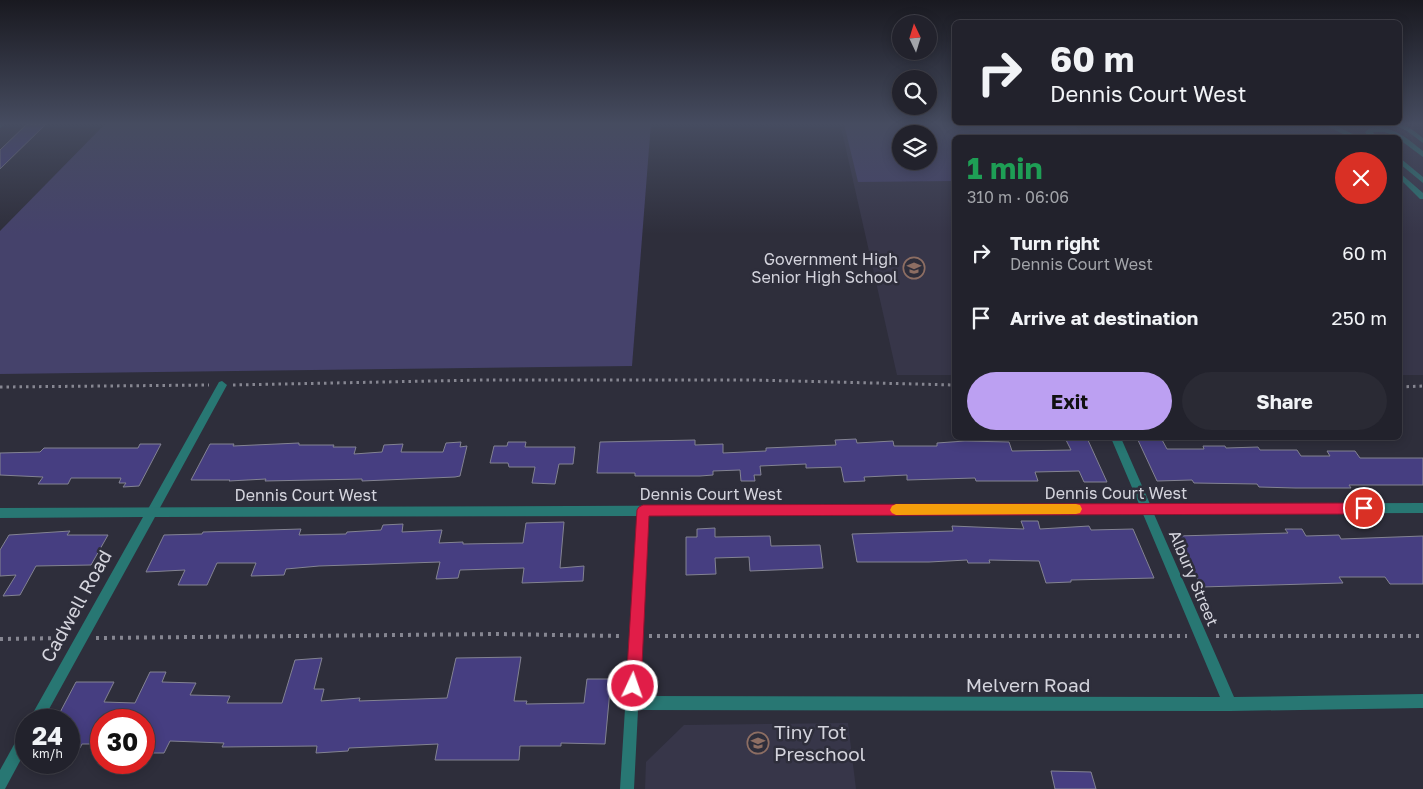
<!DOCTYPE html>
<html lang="en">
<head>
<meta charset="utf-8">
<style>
	:root { --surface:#22222c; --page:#2a2a34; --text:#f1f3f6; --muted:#a2a4a9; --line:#3f3f48; --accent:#bca0f2 }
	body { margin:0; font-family:"Golos Text",sans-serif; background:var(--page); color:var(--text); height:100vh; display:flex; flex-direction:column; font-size:19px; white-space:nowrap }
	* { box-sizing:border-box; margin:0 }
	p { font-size:16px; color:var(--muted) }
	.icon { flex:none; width:28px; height:28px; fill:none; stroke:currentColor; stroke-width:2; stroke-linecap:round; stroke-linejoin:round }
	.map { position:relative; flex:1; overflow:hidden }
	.side { position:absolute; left:952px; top:135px; width:450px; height:305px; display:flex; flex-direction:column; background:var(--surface); border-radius:8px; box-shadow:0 2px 12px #0003,0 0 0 1px var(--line) }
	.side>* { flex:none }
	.banner { position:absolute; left:952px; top:20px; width:450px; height:105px; border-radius:8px; box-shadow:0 2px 12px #0003,0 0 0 1px var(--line); background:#22222c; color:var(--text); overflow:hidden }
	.needle { width:32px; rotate:356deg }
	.controls { position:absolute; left:892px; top:15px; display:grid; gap:10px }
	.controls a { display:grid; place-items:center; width:45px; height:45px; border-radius:50%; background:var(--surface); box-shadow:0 2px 12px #0003,0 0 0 1px var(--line); font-size:25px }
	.speed { position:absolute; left:15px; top:709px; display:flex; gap:10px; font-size:25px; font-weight:700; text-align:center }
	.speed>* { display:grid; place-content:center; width:65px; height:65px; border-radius:50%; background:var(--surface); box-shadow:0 2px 12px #0003,0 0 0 1px var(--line); line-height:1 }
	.speed small { font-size:12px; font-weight:400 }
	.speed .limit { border:8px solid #d22; background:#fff; color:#111 }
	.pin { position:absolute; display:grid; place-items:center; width:42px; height:42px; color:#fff; margin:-21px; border:2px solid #fff; border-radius:50%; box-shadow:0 1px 5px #0007 }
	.me { position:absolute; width:55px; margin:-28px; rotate:3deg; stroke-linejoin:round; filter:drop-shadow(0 0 4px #0008) }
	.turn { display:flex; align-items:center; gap:18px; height:105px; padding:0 15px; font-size:22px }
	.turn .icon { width:65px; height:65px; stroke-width:2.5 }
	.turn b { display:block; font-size:35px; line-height:42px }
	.round { display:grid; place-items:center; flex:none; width:52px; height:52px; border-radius:26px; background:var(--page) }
	.overview { display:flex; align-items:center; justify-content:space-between; height:85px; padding:0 15px }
	h1 { font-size:30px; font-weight:700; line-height:38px; color:#1e9e55 }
	.primary-button { display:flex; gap:10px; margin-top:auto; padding:10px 15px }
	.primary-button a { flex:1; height:58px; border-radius:30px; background:var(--accent); color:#111; font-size:20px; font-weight:700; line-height:58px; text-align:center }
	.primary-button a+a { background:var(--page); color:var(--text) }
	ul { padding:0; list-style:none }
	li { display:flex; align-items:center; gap:15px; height:65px; padding:0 15px }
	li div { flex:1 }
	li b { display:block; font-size:19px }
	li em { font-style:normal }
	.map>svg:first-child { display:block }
	.built { fill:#373649; fill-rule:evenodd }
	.green { fill:#45426b; fill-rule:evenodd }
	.building { fill:#463e81; stroke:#838392 }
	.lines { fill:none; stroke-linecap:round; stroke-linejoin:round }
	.path-far1 { stroke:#868691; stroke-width:3; stroke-dasharray:2.5 4; stroke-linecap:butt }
	.path { stroke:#868691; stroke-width:4; stroke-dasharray:3 5; stroke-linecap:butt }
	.service { fill:#287773; fill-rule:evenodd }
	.minor { fill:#287773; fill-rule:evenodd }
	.route { fill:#e11d48; stroke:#92132f }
	.slow { fill:#f59e0b }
	.labels { text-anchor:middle; stroke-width:5; stroke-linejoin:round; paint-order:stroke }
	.poi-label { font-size:16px; fill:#d4d4dd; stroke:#2e2e3b; text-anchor:end }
	.street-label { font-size:16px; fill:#d4d4dd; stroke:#2e2e3b }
	.near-street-label { font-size:19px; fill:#d4d4dd; stroke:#2e2e3b }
	.near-poi-label { font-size:19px; fill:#d4d4dd; stroke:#2e2e3b; text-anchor:start }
</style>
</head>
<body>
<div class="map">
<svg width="1423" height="789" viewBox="0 0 1423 789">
	<rect width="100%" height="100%" fill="#2e2e3b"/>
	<g class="built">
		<path d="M840,123h583v252h-23v-237h-445v237h-58zM901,134h28v27h-28z"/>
		<polygon points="848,723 856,789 645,789 646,762 684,725"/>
	</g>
	<g class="green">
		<polygon points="106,123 651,123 632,366 0,374 0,231"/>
		<path d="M1074,123l9,14 -128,1v43l-97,1 -14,-58zM901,134h28v27h-28z"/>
	</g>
	<g class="building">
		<polygon points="27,124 46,124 0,169 0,150"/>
		<polygon points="1065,438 1087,438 1107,482 1084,482 1079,471 1035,472 1038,481 976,481 975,478 907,480 907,475 864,477 865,481 844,482 841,467 806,468 806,464 760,466 761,475 754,475 755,481 741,481 740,470 713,471 713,475 700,476 635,476 635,473 597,473 600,442 695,440 695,445 723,444 723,453 766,451 766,448 836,445 835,440 856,439 857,443 893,441 894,446 937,446 937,443 965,441 1009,442 1012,451 1071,450"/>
		<polygon points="1137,438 1161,438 1167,449 1204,449 1203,446 1225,446 1226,448 1258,447 1260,450 1297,450 1301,456 1330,456 1327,451 1355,451 1360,458 1423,458 1423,485 1349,485 1351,488 1295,488 1259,487 1257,484 1194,483 1192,480 1157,481"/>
		<polygon points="461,442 460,447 467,446 460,476 455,477 362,481 362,479 265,481 266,479 229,481 230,480 191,480 210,444 234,444 233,446 299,443 299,445 334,445 333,447 356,447 354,454 382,452 384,445 403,444 401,452 443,452 446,443"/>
		<polygon points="508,442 526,442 525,447 575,447 573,464 559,464 555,484 532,483 535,467 509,467 508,463 490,463 494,446 507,446"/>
		<polygon points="140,444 161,444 139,486 123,487 126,483 119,483 121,478 71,478 68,484 38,484 43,477 0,475 0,453 40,452 44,448 138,448"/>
		<polygon points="1021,521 1038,521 1040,529 1089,526 1091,530 1133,529 1154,578 1071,580 1071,582 1046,583 1039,561 989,560 990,563 968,563 967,560 929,562 857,562 852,534 953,531 952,526 1024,529"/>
		<polygon points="564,522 560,568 584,566 583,581 522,583 524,568 460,570 458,578 436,579 440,562 319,566 286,569 284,575 251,576 256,563 217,563 207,585 178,585 185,570 146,572 164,535 202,534 203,532 301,529 299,535 346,534 347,532 381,530 383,525 403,524 402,532 442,530 439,543 463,542 463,544 523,543 526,523"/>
		<polygon points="715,528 715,537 770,536 771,546 820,545 823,568 750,571 749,557 715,558 716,574 686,575 686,537 697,537 697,529"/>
		<polygon points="1285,529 1302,529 1306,536 1339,535 1341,539 1423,536 1423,584 1390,584 1385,577 1339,577 1343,583 1201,587 1177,536 1288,533"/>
		<polygon points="70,531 67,535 108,535 91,565 36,566 20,595 3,596 16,575 0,576 0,550 9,535"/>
		<polygon points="521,657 514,701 527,701 526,704 584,703 587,679 611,679 605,744 561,743 561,746 520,746 519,760 435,760 438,744 349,748 348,751 316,753 317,746 222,747 224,743 170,741 164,753 144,753 144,720 101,720 101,744 82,744 80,748 69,748 69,720 56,720 76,682 114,682 104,702 135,703 150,672 166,672 162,682 196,683 190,695 230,696 227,703 282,703 295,660 322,658 314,689 324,689 321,701 360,698 359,701 447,698 456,658"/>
		<polygon points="1051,771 1091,772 1096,789 1055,789"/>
	</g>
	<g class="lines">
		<g class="path-far1">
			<polyline points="233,385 483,380 753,380 955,385"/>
			<polyline points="0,387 209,385"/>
			<polyline points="1400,387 1423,386"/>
		</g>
		<g class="path">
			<polyline points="649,636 1187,636"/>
			<polyline points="1216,636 1423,636"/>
			<polyline points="96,638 497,634 622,636"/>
			<polyline points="0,639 67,638"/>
		</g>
		<g class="service">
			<polygon points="1321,123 1330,123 1361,138 1351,138"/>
			<path d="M1390,123c14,0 22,6 33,15v5l-16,-12z"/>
			<path d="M1380,127c18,3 29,13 43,24v6l-23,-17v-2l-15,-6h-12l3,6h-7l-4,-6 5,-4z"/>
			<polygon points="1400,158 1423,177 1423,183 1400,164"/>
			<polygon points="1400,173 1423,193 1423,199 1420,199 1400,179"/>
			<polygon points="222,381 227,385 156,515 152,517 148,515 146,512 148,509 219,382"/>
		</g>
		<g class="minor">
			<polygon points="0,123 6,123 0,128"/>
			<path d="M1111,438h10l29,66 273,-1v10l-269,1 80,183 189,-3v14l-193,3 -592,-1 -4,79h-14l17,-273 -482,1 -112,203h-14l114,-203 -143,1v-10l1139,-4zM1143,514l77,183 -581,-1 9,-181z"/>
			<polygon points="26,730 26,750 5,789 0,789 0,770 21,732"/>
		</g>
	</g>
	<linearGradient id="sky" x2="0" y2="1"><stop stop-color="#191920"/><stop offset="0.53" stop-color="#464c60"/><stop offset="1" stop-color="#464c60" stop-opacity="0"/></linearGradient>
	<rect width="1423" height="234" fill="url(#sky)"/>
	<polygon class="route" points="1364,503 1368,504 1370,508 1368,512 1364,514 649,516 641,686 638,691 633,694 628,691 626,686 637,510 639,507 643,505"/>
	<polygon class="slow" points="896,504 1076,504 1080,505 1082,509 1080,513 1076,514 896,515 892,513 890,510 892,506"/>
	<defs>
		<g id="school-ring" transform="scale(1.125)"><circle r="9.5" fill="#2e2e3b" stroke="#8d6e63" stroke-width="1.5"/><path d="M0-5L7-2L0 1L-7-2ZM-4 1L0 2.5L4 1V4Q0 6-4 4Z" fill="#8d6e63"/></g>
	</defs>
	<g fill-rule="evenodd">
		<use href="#school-ring" x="914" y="268"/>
		<use href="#school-ring" x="758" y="743"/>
	</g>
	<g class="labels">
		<g class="poi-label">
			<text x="898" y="265">Government High<tspan x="898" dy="18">Senior High School</tspan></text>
		</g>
		<g class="street-label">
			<text x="1116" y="499">Dennis Court West</text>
			<text x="711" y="500">Dennis Court West</text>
			<text x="306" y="501">Dennis Court West</text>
			<text transform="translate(1194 578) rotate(67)" y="6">Albury Street</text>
		</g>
		<g class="near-street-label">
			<text transform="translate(76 606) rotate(-61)" y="7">Cadwell Road</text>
			<text x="1028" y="692">Melvern Road</text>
		</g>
		<g class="near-poi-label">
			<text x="774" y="739">Tiny Tot<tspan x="774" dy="22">Preschool</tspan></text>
		</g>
	</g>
</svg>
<div class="controls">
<a><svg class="needle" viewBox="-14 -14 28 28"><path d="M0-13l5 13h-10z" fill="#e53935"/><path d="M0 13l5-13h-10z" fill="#a2a4a9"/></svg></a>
<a><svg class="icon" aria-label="search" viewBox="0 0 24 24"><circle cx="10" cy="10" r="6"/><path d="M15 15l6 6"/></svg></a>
<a><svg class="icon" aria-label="layers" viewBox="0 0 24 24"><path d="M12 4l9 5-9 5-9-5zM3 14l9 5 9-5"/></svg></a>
</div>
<div class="speed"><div>24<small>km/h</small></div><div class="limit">30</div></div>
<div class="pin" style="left:1364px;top:508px;background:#d93025"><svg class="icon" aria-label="arrive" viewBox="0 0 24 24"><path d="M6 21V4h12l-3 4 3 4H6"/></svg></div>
<svg class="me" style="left:633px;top:686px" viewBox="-20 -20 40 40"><circle r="17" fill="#e11d48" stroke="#fff" stroke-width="3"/><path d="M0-11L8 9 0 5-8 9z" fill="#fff"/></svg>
<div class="banner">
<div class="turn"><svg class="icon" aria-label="right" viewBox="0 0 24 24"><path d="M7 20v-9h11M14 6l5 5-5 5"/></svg><div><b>60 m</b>Dennis Court West</div></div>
</div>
<section class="side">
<div class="overview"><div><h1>1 min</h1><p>310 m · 06:06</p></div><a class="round" style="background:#d93025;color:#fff"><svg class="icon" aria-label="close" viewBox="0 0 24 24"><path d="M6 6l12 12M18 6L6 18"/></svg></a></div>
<ul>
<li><svg class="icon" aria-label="right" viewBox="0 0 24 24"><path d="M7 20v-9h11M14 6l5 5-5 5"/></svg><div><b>Turn right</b><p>Dennis Court West</p></div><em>60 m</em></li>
<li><svg class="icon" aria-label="arrive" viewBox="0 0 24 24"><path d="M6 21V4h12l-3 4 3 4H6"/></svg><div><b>Arrive at destination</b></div><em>250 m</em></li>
</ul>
<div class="primary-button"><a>Exit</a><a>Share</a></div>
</section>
</div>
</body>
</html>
